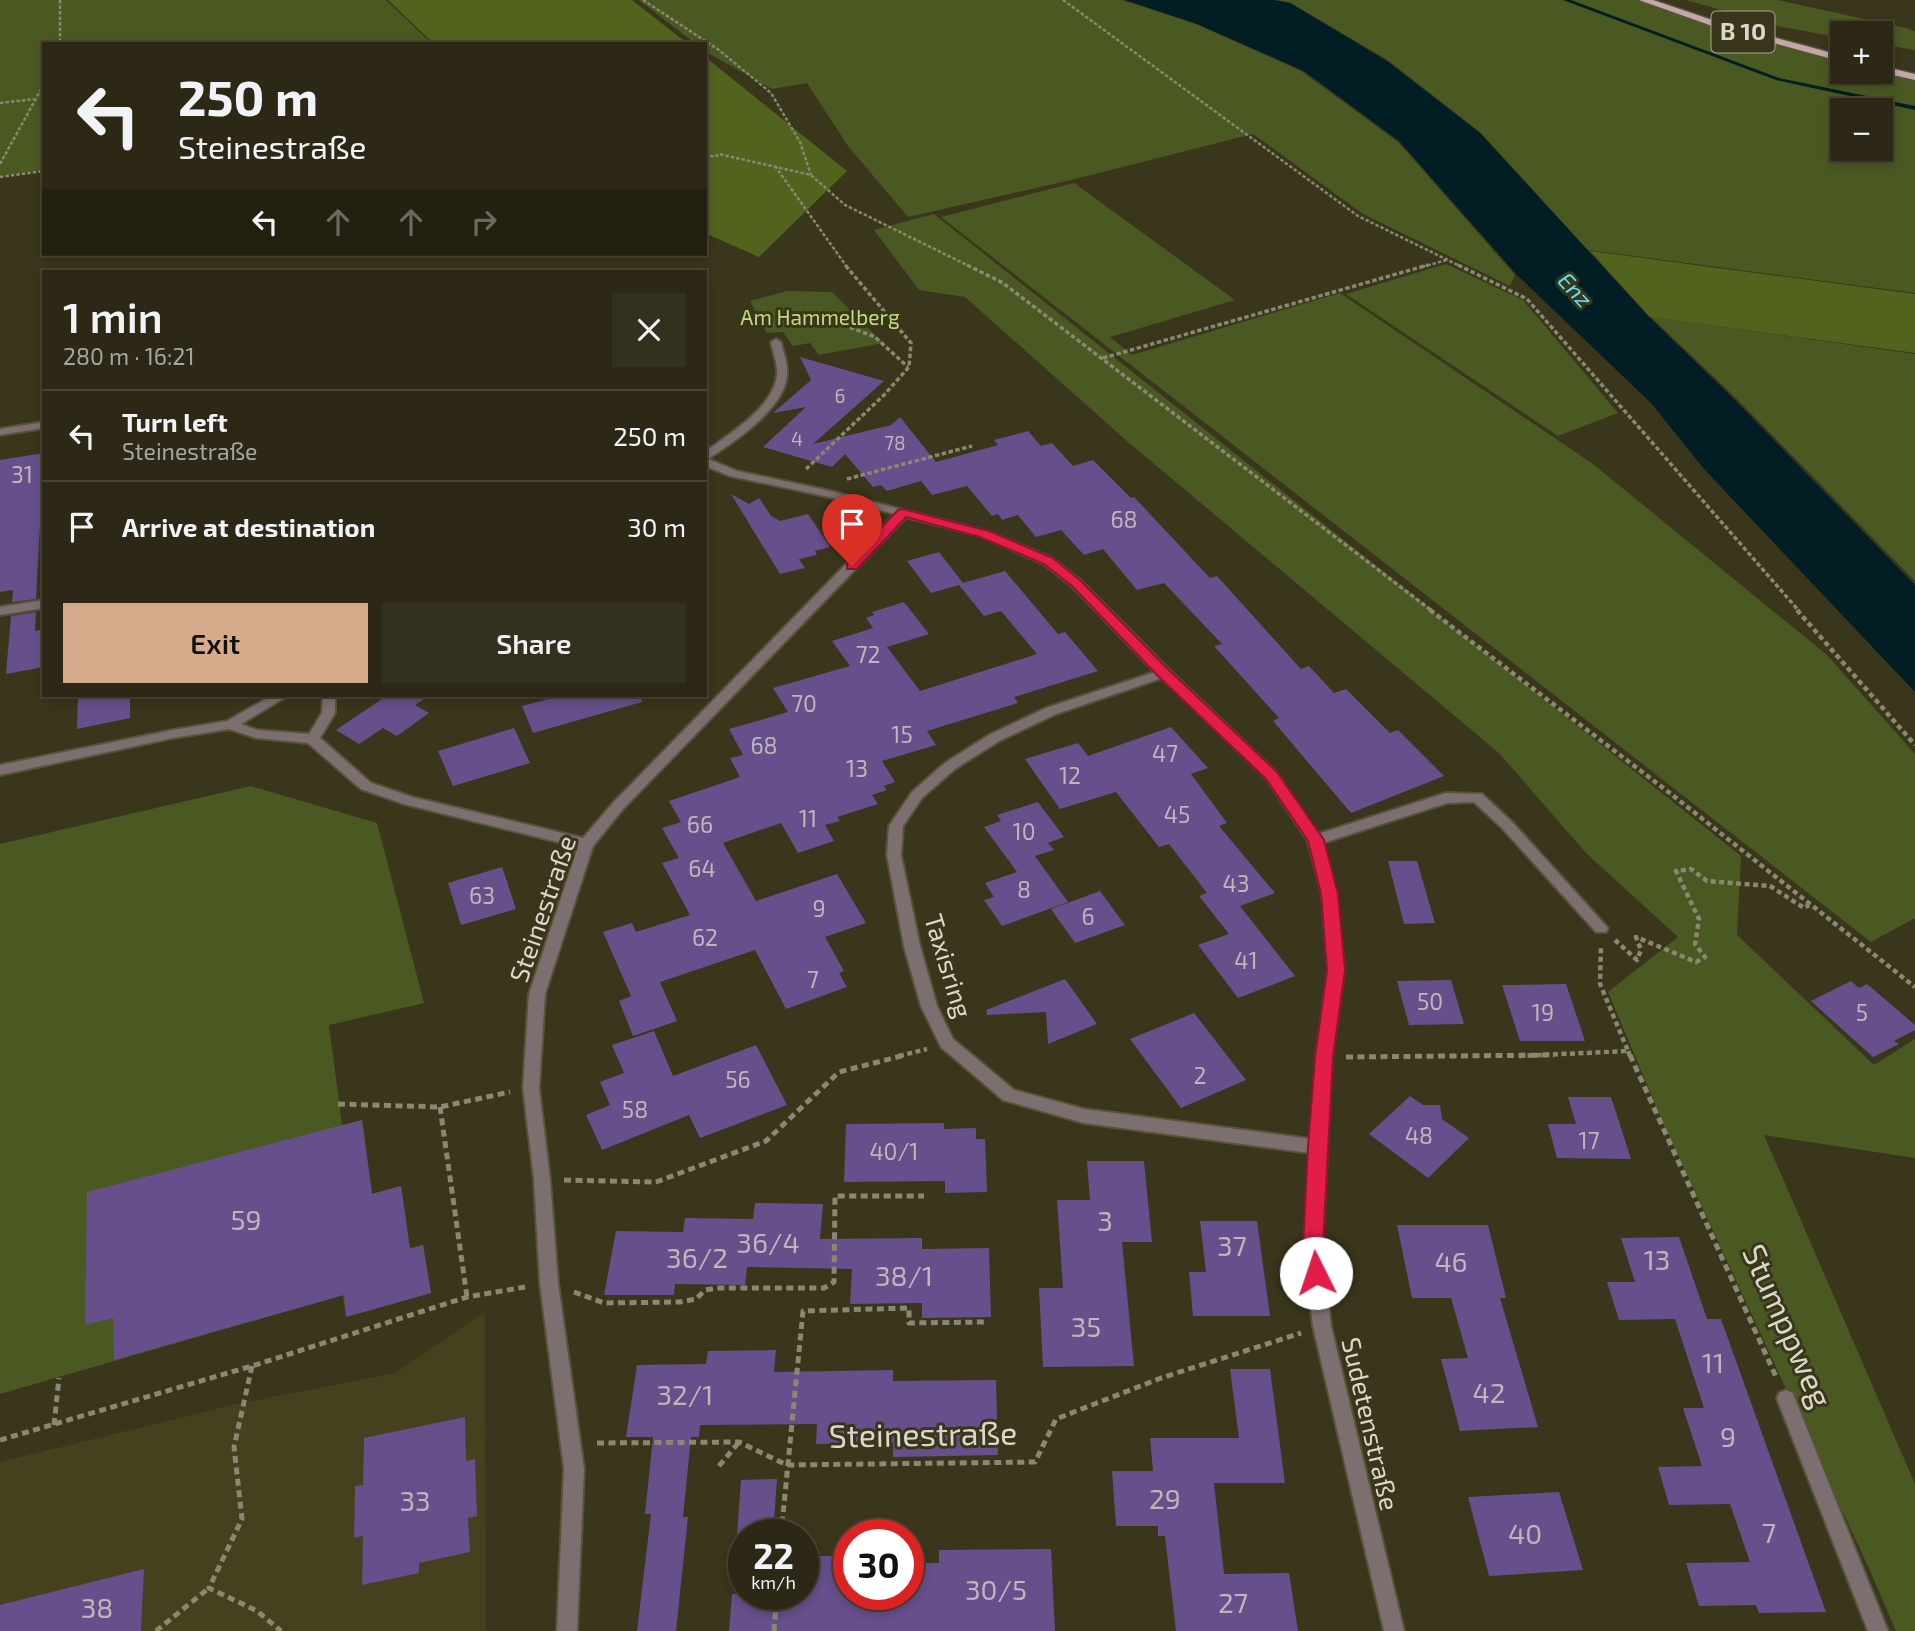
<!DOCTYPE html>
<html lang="en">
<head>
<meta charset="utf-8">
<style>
	:root { --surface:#2c2815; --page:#34301e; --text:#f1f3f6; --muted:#a6a6a0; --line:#484434; --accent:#d6ab8b }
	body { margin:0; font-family:"Exo 2",sans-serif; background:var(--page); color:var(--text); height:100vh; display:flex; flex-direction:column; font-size:26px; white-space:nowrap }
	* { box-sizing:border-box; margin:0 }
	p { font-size:23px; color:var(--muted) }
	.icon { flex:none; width:38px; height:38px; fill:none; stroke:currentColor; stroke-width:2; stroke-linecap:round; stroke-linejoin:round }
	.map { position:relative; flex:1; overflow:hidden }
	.side { position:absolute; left:42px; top:270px; width:665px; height:427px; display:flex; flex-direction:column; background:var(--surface); border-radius:0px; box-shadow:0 4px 10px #0003,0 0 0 2px var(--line) }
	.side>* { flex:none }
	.top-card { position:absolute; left:42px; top:42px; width:665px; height:214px; border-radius:0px; box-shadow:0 4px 10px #0003,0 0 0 2px var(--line); background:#2c2815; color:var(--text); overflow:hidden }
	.tools { position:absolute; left:1830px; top:21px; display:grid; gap:14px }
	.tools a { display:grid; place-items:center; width:63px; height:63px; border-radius:0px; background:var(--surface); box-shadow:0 4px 10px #0003,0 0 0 2px var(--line); font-size:35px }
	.speed { position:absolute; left:728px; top:1519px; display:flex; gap:14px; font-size:35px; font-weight:700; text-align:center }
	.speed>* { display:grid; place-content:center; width:91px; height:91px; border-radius:50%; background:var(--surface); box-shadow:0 4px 10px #0003,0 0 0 2px var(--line); line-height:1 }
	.speed small { font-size:18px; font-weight:400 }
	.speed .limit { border:10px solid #d22; background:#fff; color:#111 }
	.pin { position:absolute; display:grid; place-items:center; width:60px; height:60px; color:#fff; margin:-72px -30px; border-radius:50% 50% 50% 0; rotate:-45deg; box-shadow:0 0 7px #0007 }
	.pin .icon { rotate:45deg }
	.me { position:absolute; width:77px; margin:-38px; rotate:356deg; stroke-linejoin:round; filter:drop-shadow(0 0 5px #0008) }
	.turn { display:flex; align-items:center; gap:24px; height:147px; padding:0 21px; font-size:32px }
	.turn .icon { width:91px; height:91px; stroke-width:2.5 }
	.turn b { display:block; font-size:49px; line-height:60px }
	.lanes { display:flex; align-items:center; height:66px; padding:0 21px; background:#0003; justify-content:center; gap:35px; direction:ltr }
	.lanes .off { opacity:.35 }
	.round { display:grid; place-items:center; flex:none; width:74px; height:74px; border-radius:0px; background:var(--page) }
	.summary { display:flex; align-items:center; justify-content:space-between; height:119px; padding:0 21px }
	h1 { font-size:42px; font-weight:600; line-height:52px }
	.button { display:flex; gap:14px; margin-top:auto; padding:14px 21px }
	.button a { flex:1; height:80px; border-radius:0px; background:var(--accent); color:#111; font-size:28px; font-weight:600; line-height:80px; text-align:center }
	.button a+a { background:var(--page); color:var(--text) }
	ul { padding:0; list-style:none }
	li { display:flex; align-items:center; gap:21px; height:91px; padding:0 21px; border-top:2px solid var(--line) }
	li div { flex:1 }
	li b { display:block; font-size:26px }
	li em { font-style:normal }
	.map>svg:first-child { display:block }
	.built { fill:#45401e }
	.green { fill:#4a5921; fill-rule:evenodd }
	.forest { fill:#52631e }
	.water { fill:#001e23 }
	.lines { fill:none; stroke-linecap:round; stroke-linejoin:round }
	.stream { fill:#001e23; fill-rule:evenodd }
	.building { fill:#664f8a }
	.street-casing { stroke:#57533b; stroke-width:4 }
	.primary-casing { stroke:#57533b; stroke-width:3 }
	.path-far3 { stroke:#8a8772; stroke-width:2.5; stroke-dasharray:3.5 2; stroke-linecap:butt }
	.path-far2 { stroke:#8a8772; stroke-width:3.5; stroke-dasharray:4.5 2.5; stroke-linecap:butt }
	.path-far1 { stroke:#8a8772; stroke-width:4.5; stroke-dasharray:5 3.5; stroke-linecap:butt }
	.path { stroke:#8a8772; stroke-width:5; stroke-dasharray:7 4.5; stroke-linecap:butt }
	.street { fill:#7d6f70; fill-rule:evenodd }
	.primary { fill:#c5a7a9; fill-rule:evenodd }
	.route { fill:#e11d48; stroke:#92132f; stroke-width:2 }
	.labels { text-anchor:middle; stroke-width:6; stroke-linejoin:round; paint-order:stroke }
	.far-number-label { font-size:19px; fill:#beb6b9 }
	.far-park-label { font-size:21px; fill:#c0dc7c; stroke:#3a361c }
	.far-water-label { font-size:23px; font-style:italic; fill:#54e6fd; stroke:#3a361c }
	.number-label { font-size:23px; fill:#beb6b9 }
	.shield { fill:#3a361c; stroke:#aba795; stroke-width:2 }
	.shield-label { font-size:24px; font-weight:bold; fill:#dbd8c9 }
	.street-label { font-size:26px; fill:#dbd8c9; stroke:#3a361c }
	.near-number-label { font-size:28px; fill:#beb6b9 }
	.near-street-label { font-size:32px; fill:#dbd8c9; stroke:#3a361c }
</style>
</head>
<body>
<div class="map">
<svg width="1915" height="1631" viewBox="0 0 1915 1631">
	<rect width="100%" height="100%" fill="#3a361c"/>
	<polygon class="built" points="485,1312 486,1631 0,1631 0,1462 228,1406 395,1373"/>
	<g class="green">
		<polygon points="0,0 386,0 432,44 44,44 44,170 0,176"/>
		<polygon points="639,0 1122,0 1196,24 1301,71 1398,142 1515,275 1510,286 1363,214 1253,134 1075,179 908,217 848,146 807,83 772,89 708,53 705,51 705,44 696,44"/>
		<path d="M1277,0h360l92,31 114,32v9h35l37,8v213l-327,-43 -107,-117 -92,-72 -98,-58zM1843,110h38v39h-38z"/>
		<polygon points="1686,0 1777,0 1906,28 1915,31 1915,50 1881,44 1881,33 1843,33 1843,38 1782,27"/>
		<polygon points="1074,183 1235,300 1110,337 1132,355 1340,293 1593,464 1827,655 1915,754 1915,918 1871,942 941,217"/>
		<polygon points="934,214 1741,856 1737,935 1874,1065 1915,1039 1915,1158 1764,1135 1915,1484 1915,1631 1896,1631 1872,1575 1661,1118 1608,992 1678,937 1586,853 1500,754 1128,442 965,297 919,290 874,230"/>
		<polygon points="1446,264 1523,300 1618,413 1558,436 1346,294"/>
		<polygon points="787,291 832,292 883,343 819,355 810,343 793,346 783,332 767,333 750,301"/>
		<polygon points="1651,317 1915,354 1915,581 1738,400"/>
		<polygon points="251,786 377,823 424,1003 329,1025 342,1125 362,1120 372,1194 401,1186 410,1248 423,1245 431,1293 346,1317 343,1295 0,1394 0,844"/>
	</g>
	<g class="forest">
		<polygon points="388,0 632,0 688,44 434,44"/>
		<polygon points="705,57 847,171 759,257 705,233"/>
		<polygon points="1590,251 1915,294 1915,353 1650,317"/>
	</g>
	<polygon class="water" points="1125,0 1273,0 1290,3 1387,61 1480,133 1648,316 1735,400 1915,585 1915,692 1704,469 1651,403 1517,275 1399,141 1304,71 1197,24"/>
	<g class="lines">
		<polygon class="stream" points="1563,0 1571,0 1779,78 1915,106 1915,110 1776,80"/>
	</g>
	<g class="building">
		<polygon points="800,357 884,381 813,444 891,425 900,417 936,462 998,445 994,440 1028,431 1041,446 1052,443 1073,466 1093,460 1131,498 1134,497 1210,578 1217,576 1301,669 1309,666 1334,693 1346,689 1390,733 1398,730 1444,776 1351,813 1273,721 1279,718 1214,646 1222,644 1164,583 1137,590 1103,549 1084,555 1061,530 1036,537 1018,515 1002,520 998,514 992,516 967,486 932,495 921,481 887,491 881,485 873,487 845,454 832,467 763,447 806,407 773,413 811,380"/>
		<polygon points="44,453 36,599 12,602 13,590 0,592 0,460"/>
		<polygon points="731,494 749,504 759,498 771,516 780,521 808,514 830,547 815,551 817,555 799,559 805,568 780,574"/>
		<polygon points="939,552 963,583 1005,571 1058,634 1065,632 1098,671 1014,697 1018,703 927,731 936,745 882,761 895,782 884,786 887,790 872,795 878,804 837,817 840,821 825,825 834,841 798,853 781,823 723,843 756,901 837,874 866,923 825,937 844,971 839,973 847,987 786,1009 755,950 660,982 677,1021 633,1036 619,1001 631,996 603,932 632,923 636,932 690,915 662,863 679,858 662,828 681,822 669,801 740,777 730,758 743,755 729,729 788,712 773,688 850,666 832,641 873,628 866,618 874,615 872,612 904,602 929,634 887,647 920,691 1037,654 1001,611 984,616 959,585 931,593 907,561"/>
		<polygon points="36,612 35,631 44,629 44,667 6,674 11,616"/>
		<polygon points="78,695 130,695 130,718 77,729"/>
		<polygon points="388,695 424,695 426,698 415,705 429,713 397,736 383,728 359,744 336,730"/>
		<polygon points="563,695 640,695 642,702 533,733 522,706"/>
		<polygon points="1171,727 1208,768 1191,774 1227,823 1219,826 1275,893 1240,906 1295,976 1238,998 1198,945 1229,934 1199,896 1207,893 1169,844 1159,847 1116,792 1060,809 1025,759 1078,743 1088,756"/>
		<polygon points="514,728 530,763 453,786 438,751"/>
		<polygon points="1038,802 1064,837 1048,843 1054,850 1035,856 1068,902 1002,926 984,900 994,897 985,883 1017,872 984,827 1001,821 997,815"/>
		<polygon points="1388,861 1417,861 1435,923 1404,924"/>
		<polygon points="502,867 516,909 461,925 448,883"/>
		<polygon points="1100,891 1125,925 1075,943 1051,909"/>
		<polygon points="1065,979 1097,1024 1048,1044 1046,1012 987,1015 986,1010"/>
		<polygon points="1451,980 1464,1024 1409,1025 1397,981"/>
		<polygon points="1851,981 1859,988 1867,984 1915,1025 1915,1030 1894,1041 1899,1044 1873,1057 1811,1001"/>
		<polygon points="1566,984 1585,1041 1520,1041 1502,985"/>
		<polygon points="1194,1013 1246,1080 1181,1108 1130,1039"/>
		<polygon points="654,1031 673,1076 756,1045 787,1105 700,1138 689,1115 602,1150 586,1115 610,1105 600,1082 624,1073 612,1045"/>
		<polygon points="1410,1096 1423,1105 1440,1105 1442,1119 1469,1138 1428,1178 1369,1134"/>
		<polygon points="1568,1097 1611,1097 1631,1159 1557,1158 1548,1124 1576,1124"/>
		<polygon points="362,1120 372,1194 401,1186 410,1249 423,1245 431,1293 346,1317 344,1295 114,1360 113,1318 85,1325 87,1192"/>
		<polygon points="944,1123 944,1129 976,1128 976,1139 985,1139 987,1192 945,1193 945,1181 844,1182 846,1124"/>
		<polygon points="1087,1161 1144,1161 1152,1242 1122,1242 1134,1366 1043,1367 1039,1288 1063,1288 1057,1200 1090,1200"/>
		<polygon points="755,1203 823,1204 820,1239 922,1238 922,1249 989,1248 991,1317 922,1318 922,1303 850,1304 852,1269 747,1267 745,1285 675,1284 674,1295 604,1295 616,1231 683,1232 685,1218 753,1219"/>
		<polygon points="1200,1221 1257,1221 1270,1316 1193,1316 1189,1272 1206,1272"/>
		<polygon points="1397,1225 1488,1225 1506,1298 1500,1298 1538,1427 1460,1431 1441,1359 1468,1358 1451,1298 1412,1298"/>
		<polygon points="1679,1237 1707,1319 1721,1319 1826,1612 1759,1613 1756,1605 1699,1606 1686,1563 1750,1562 1730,1504 1669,1505 1658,1467 1702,1466 1683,1408 1704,1408 1675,1319 1619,1320 1607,1282 1635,1282 1621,1238"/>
		<polygon points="776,1350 774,1372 893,1370 893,1381 996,1380 998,1455 893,1457 893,1443 816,1444 817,1424 700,1425 699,1437 691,1437 683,1517 688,1517 676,1631 637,1631 651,1514 645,1514 653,1437 626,1437 637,1365 706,1364 708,1351"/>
		<polygon points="1230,1369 1270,1369 1285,1483 1214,1483 1224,1574 1289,1573 1298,1631 1176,1631 1165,1536 1158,1536 1158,1526 1116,1526 1112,1471 1153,1471 1150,1438 1239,1438"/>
		<polygon points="465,1417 466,1461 475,1459 477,1516 468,1518 470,1552 419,1563 419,1573 362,1585 363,1536 354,1538 355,1486 363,1485 364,1438"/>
		<polygon points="777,1479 773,1535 737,1535 741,1480"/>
		<polygon points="1559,1492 1583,1570 1489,1576 1468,1497"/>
		<polygon points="1051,1549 1055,1631 729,1631 732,1594 803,1594 803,1556 849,1556 849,1594 908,1594 908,1563 939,1563 939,1550"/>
		<polygon points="144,1569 141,1631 0,1631 0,1605"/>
	</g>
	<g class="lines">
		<g class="street-casing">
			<g id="street">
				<path d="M776,339l5,3c2,10 7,21 6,32 -1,34 -53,68 -79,85l29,12 89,19 163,42 63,26 28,22 89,90 107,102 42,62 128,-41 36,1 30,28 96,106 -2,4h-10l-94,-104 -28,-26 -27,1 -124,40 13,51 8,76 -12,87 -10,189 9,80 73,305h-20l-71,-305 -9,-80 6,-93 -226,-30 -81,-23 -62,-53 -20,-41 -17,-60 -17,-91 2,-29 23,-34 33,-29 44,-28 57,-27 109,-36 -83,-86 -28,-22 -63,-28 -75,-19 -283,292 -30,37 -48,148 -6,94 11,91 8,104 26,186 -7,162h-20l7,-162 -24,-186 -6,-104 -11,-91 6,-94 49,-147 -174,-43 -43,-15 -53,-46 -52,-5 -27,-9 -56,9 -173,37v-10l173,-35 54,-9 46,-26h16l-48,29 16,6 52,4 13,-21 1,-18h12v18l-15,25 51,45 41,14 171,41 30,-35 282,-289 -70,-18 -95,-20 -25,-10v-14c24,-18 69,-45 72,-77 1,-11 -4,-22 -6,-33zM1162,678l104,100 42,63 14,53 6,76 -12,87 -5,82 -227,-30 -70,-19 -61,-51 -16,-33 -17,-60 -19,-91 2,-29 19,-28 33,-29 44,-28 57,-27z"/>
				<polygon points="44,422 44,428 0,435 0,429"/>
				<polygon points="44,600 44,608 0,615 0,607"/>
				<polygon points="1786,1390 1793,1393 1795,1399 1888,1631 1868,1631 1777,1399 1779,1393"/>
			</g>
		</g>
		<g class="primary-casing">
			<g id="primary">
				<polygon points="1639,0 1653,0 1724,24 1843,56 1843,62 1718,28"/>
				<polygon points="1881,66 1915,74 1915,80 1880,72"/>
			</g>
		</g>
		<g class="path-far3">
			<polyline points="60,0 60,44"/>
			<polyline points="643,0 719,50 771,93 800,142 811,175"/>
			<polyline points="1063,0 1358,216 1462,267"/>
			<polyline points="0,103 34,99"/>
			<polyline points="705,154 715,157 719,154 811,175 845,205 971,267"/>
			<polyline points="0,164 44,84"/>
			<polyline points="775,166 847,267"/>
			<polyline points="0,177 44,171"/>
			<polyline points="1422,267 1447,260"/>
		</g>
		<g class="path-far2">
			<polyline points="967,265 1003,283 1432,611"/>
			<polyline points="1458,265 1527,299 1799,611"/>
			<polyline points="772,326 772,323 802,315 820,316 875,337 908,367"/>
			<polyline points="1103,358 1428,265"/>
			<polyline points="806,469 884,395 909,367 911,343 845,265"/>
			<polyline points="847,479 972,446"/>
		</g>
		<g class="path-far1">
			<polyline points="1430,610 1671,794 1915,987"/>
			<polyline points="1797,610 1915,745"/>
			<polyline points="1615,940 1637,960 1641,950 1636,937 1696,962 1705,957 1695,944 1699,919 1676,871 1691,869 1707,881 1770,886 1804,908 1809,905"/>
			<polyline points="1628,1051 1630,1056"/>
			<polyline points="899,1056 927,1049"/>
			<polyline points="1519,1056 1628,1051 1600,984 1601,945"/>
		</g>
		<g class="path">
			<polyline points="1630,1055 1777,1379"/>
			<polyline points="1346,1057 1554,1055"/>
			<polyline points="338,1104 440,1107 510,1092"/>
			<polyline points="440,1107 467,1297"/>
			<polyline points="564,1180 656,1182 766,1141 839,1072 905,1055"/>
			<polyline points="574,1292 604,1303 680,1302 696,1299 705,1290 717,1288 824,1288 834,1282 835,1196 924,1196"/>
			<polyline points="252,1366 234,1447 242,1519 209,1588 257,1611 281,1631"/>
			<polyline points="54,1425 59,1378"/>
			<polyline points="0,1440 252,1366 467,1297 525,1287"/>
			<polyline points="597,1443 739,1442 787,1465 1035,1462 1056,1419 1161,1378 1301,1333"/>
			<polyline points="719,1466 739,1442"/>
			<polyline points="781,1535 803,1311 909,1308 909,1323 984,1322"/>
			<polyline points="156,1631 209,1588"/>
			<polyline points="774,1631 777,1594"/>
		</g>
		<use href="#street" class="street"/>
		<use href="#primary" class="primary"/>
	</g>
	<polygon class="route" points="903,509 989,531 1053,558 1081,581 1169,670 1277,772 1324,840 1338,894 1345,970 1333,1057 1323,1246 1326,1273 1323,1279 1316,1282 1309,1279 1303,1246 1308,1147 1315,1057 1327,970 1321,894 1308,841 1266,779 1159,677 1072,586 1044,564 980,537 906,517 857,569 847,569 847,563 898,510"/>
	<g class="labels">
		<g class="far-number-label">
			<text x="840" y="403">6</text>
			<text x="797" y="446">4</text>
			<text x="895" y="450">78</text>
		</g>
		<g class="far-park-label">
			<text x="820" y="325">Am Hammelberg</text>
		</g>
		<g class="far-water-label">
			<text transform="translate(1575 290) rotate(47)" y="8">Enz</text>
		</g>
		<g class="number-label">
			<text x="22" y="483">31</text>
			<text x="1124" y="528">68</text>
			<text x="868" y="663">72</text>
			<text x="804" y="712">70</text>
			<text x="902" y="743">15</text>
			<text x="764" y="754">68</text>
			<text x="1165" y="762">47</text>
			<text x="857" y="777">13</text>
			<text x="1070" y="784">12</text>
			<text x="1177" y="823">45</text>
			<text x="808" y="827">11</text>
			<text x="700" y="833">66</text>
			<text x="1024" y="840">10</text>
			<text x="702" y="877">64</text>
			<text x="1236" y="892">43</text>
			<text x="1024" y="898">8</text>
			<text x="482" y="904">63</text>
			<text x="819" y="917">9</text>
			<text x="1088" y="925">6</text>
			<text x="705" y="946">62</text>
			<text x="1246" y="969">41</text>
			<text x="813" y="988">7</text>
			<text x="1430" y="1010">50</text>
			<text x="1543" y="1021">19</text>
			<text x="1862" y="1021">5</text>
			<text x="1200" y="1084">2</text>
			<text x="738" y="1088">56</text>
			<text x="635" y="1118">58</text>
			<text x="1419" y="1144">48</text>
			<text x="1589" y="1149">17</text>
			<text x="894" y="1160">40/1</text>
		</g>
		<rect class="shield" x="1711.5" y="11.5" width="63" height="41" rx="5"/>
		<g class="shield-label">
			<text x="1743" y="40">B 10</text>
		</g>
		<g class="street-label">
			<text transform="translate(543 909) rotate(-71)" y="9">Steinestraße</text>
			<text transform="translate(948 966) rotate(73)" y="9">Taxisring</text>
			<text transform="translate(1370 1424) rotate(77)" y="9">Sudetenstraße</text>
		</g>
		<g class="near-number-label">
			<text x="246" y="1230">59</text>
			<text x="1105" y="1231">3</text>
			<text x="768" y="1253">36/4</text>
			<text x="1232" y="1256">37</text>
			<text x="697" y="1268">36/2</text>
			<text x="1657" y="1270">13</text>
			<text x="1451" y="1272">46</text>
			<text x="904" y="1286">38/1</text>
			<text x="1086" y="1337">35</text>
			<text x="1713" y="1373">11</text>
			<text x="1489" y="1403">42</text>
			<text x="685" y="1405">32/1</text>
			<text x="1728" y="1447">9</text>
			<text x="1165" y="1509">29</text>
			<text x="415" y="1511">33</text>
			<text x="1769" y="1543">7</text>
			<text x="1525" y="1544">40</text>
			<text x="996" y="1600">30/5</text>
			<text x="1233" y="1613">27</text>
			<text x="97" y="1618">38</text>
		</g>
		<g class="near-street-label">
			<text transform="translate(1787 1326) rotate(66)" y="11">Stumppweg</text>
			<text transform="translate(923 1435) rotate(-1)" y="11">Steinestraße</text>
		</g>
	</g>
</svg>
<div class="tools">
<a>+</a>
<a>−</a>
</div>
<div class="speed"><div>22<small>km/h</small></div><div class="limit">30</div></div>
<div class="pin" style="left:852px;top:566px;background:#d93025"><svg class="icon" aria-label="arrive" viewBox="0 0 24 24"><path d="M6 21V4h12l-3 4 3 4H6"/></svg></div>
<svg class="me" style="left:1316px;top:1273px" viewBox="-20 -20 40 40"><circle r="19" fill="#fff"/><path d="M0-13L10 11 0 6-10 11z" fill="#e11d48"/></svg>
<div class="top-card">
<div class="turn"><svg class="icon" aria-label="left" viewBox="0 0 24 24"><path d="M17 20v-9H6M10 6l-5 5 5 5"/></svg><div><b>250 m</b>Steinestraße</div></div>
<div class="lanes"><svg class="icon" aria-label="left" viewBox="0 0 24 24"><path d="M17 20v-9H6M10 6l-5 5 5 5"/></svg><svg class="icon off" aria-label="ahead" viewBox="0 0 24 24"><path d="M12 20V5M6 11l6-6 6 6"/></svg><svg class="icon off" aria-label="ahead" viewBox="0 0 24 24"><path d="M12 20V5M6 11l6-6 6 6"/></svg><svg class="icon off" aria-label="right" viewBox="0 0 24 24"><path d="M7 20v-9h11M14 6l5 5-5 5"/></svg></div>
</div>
<section class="side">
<div class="summary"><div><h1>1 min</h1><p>280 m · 16:21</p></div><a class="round"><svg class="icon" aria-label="close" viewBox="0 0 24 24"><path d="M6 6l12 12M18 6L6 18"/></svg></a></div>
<ul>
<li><svg class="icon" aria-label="left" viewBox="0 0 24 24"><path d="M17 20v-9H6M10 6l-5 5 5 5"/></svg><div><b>Turn left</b><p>Steinestraße</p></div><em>250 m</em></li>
<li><svg class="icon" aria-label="arrive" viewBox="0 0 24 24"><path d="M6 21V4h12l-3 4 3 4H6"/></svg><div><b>Arrive at destination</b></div><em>30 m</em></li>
</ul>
<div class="button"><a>Exit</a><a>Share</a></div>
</section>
</div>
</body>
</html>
